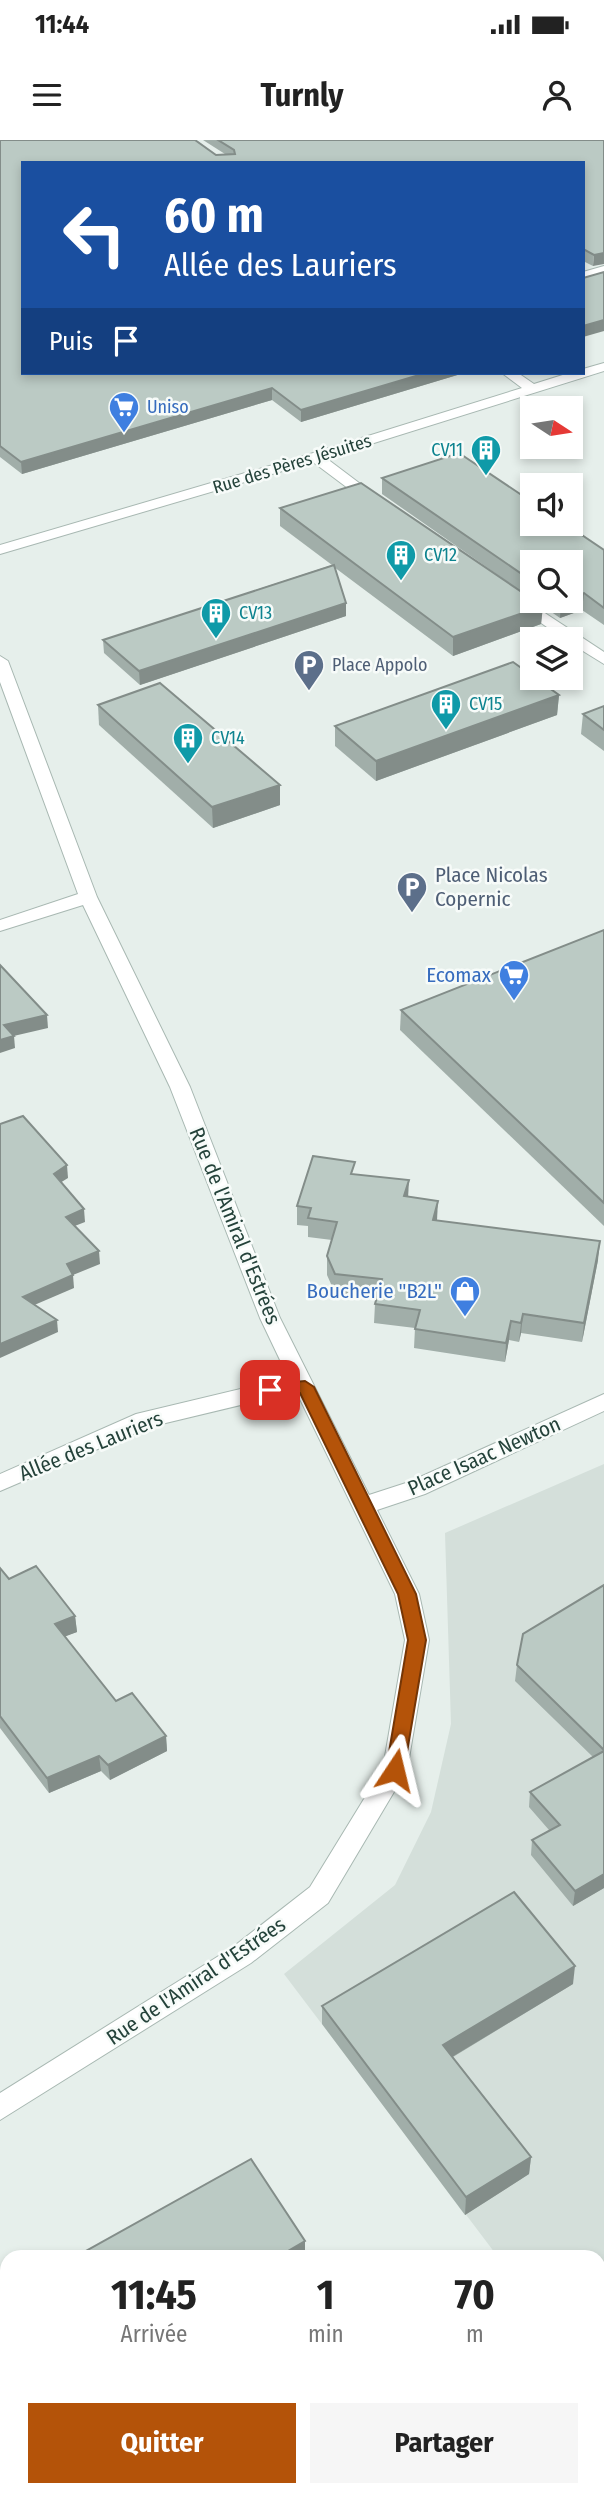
<!DOCTYPE html>
<html lang="fr">
<head>
<meta charset="utf-8">
<style>
	:root { --surface:#fff; --page:#f6f6f6; --text:#222; --muted:#767676; --accent:#b45309 }
	body { margin:0; font-family:"Fira Sans Condensed",sans-serif; background:var(--page); color:var(--text); height:100vh; display:flex; flex-direction:column; font-size:26px; white-space:nowrap }
	* { box-sizing:border-box; margin:0 }
	p { font-size:23px; color:var(--muted) }
	.icon { flex:none; width:38px; height:38px; fill:none; stroke:currentColor; stroke-width:2; stroke-linecap:round; stroke-linejoin:round }
	.map { position:relative; flex:1; overflow:hidden }
	.drawer { position:absolute; left:0px; top:2110px; width:606px; height:247px; display:flex; flex-direction:column; background:var(--surface); border-radius:21px 21px 0 0; box-shadow:0 4px 10px #0003 }
	.drawer>* { flex:none }
	.guide { position:absolute; left:21px; top:21px; width:564px; height:214px; border-radius:0px; box-shadow:0 4px 10px #0003; background:#1a4fa0; color:#fff; overflow:hidden }
	.needle { width:46px; rotate:102deg }
	.tools { position:absolute; left:520px; top:256px; display:grid; gap:14px }
	.tools a { display:grid; place-items:center; width:63px; height:63px; border-radius:0px; background:var(--surface); box-shadow:0 4px 10px #0003; font-size:35px }
	.pin { position:absolute; display:grid; place-items:center; width:60px; height:60px; color:#fff; margin:-30px; border-radius:14px; box-shadow:0 4px 10px #0006 }
	.me { position:absolute; width:77px; margin:-38px; rotate:10deg; stroke-linejoin:round; filter:drop-shadow(0 0 5px #0008) }
	.turn { display:flex; align-items:center; gap:24px; height:147px; padding:0 28px; font-size:32px }
	.turn .icon { width:91px; height:91px; stroke-width:2.5 }
	.turn b { display:block; font-size:49px; line-height:60px }
	.then { display:flex; align-items:center; height:66px; padding:0 28px; background:#0003; gap:14px; font-size:26px }
	.eta { display:flex; justify-content:space-evenly; align-items:center; height:119px; text-align:center }
	.eta b { font-size:42px; font-weight:700; line-height:49px }
	.button { display:flex; gap:14px; margin-top:auto; padding:14px 28px }
	.button a { flex:1; height:80px; border-radius:0px; background:var(--accent); color:#fff; font-size:28px; font-weight:700; line-height:80px; text-align:center }
	.button a+a { background:var(--page); color:var(--text) }
	.status { display:flex; justify-content:space-between; align-items:center; height:49px; padding:0 35px; background:var(--surface); direction:ltr }
	.status svg { height:19px; fill:currentColor }
	header { display:flex; justify-content:space-between; align-items:center; height:91px; padding:0 28px; background:var(--surface); font-size:32px; font-weight:700 }
	.map>svg:first-child { display:block }
	.built { fill:#d4dfda }
	.lines { fill:none; stroke-linecap:round; stroke-linejoin:round }
	.minor-casing { stroke:#a8b8b2; stroke-width:2 }
	.minor { fill:#fff; fill-rule:evenodd }
	.wall { fill:#a1aea9 }
	.shaded-wall { fill:#838d89 }
	.building { fill:#bbcac4; stroke:#838d89; stroke-width:2 }
	.route { fill:#b45309; stroke:#753606; stroke-width:2 }
	.labels { text-anchor:middle; stroke-width:5; stroke-linejoin:round; paint-order:stroke }
	.far-shop-label { font-size:18px; fill:#366cbe; stroke:#f7fbf9; text-anchor:start }
	.far-culture-label { font-size:18px; fill:#0d838f; stroke:#f7fbf9; text-anchor:start }
	.far-street-label { font-size:18px; fill:#24423a; stroke:#f7fbf9 }
	.far-service-label { font-size:18px; fill:#4e5e75; stroke:#f7fbf9; text-anchor:start }
	.service-label { font-size:21px; fill:#4e5e75; stroke:#f7fbf9; text-anchor:start }
	.shop-label { font-size:21px; fill:#366cbe; stroke:#f7fbf9; text-anchor:end }
	.street-label { font-size:21px; fill:#24423a; stroke:#f7fbf9 }
</style>
</head>
<body>
<div class="status"><b>11:44</b><svg viewBox="0 0 49 12"><path d="M0 12V9h3v3zM5 12V6h3v6zM10 12V3h3v9zM15 12V0h3v12zM26 1h20v11H26zM47 4h2v5h-2z"/></svg></div>
<header><svg class="icon" aria-label="menu" viewBox="0 0 24 24"><path d="M4 6h16M4 12h16M4 18h16"/></svg>Turnly<svg class="icon" aria-label="person" viewBox="0 0 24 24"><circle cx="12" cy="8" r="4"/><path d="M4 21q1-7 8-7t8 7"/></svg></header>
<div class="map">
<svg width="604" height="2357" viewBox="0 0 604 2357">
	<rect width="100%" height="100%" fill="#e6efeb"/>
	<polygon class="built" points="604,1324 604,2258 598,2250 598,2118 498,2117 284,1834 395,1745 431,1672 451,1584 445,1393"/>
	<g class="lines">
		<g class="minor-casing">
			<g id="minor">
				<polygon points="604,126 604,134 583,140 583,132"/>
				<polygon points="604,223 604,231 326,318 379,358 381,361 379,364 369,364 313,322 0,414 0,405 310,314 522,248 502,233 518,233 534,244 569,233 583,233 583,229"/>
				<polygon points="519,456 604,512 604,524 570,503 570,499 564,499 514,464 511,461 514,458"/>
				<polygon points="0,516 8,521 97,757 190,947 280,1178 369,1355 409,1342 604,1254 604,1271 425,1354 377,1370 419,1454 429,1500 407,1630 328,1763 251,1823 0,1980 0,1953 233,1807 310,1747 383,1628 405,1500 395,1454 298,1255 270,1258 149,1287 0,1351 0,1334 136,1274 270,1242 290,1241 260,1178 170,947 83,765 0,791 0,780 78,754 0,542"/>
			</g>
		</g>
		<use href="#minor" class="minor"/>
	</g>
	<g class="wall">
		<polygon points="0,0 216,15 225,14 203,0 604,0 593,126 583,121 583,23 23,23 23,233 464,233 301,282 272,260 22,334 0,317"/>
		<polygon points="382,338 604,410 604,485 582,470 560,478 534,460 570,460 532,422 532,459 382,354"/>
		<polygon points="280,368 543,466 541,484 453,516 334,427 346,463 346,476 140,545 104,513 103,500 332,425 280,386"/>
		<polygon points="559,555 557,575 376,641 335,606 335,586"/>
		<polygon points="98,565 280,645 280,665 213,688 99,585"/>
		<polygon points="604,566 604,611 581,594 583,574"/>
		<polygon points="604,790 604,1086 400,890 401,870"/>
		<polygon points="355,1034 408,1057 437,1081 598,1120 582,1202 521,1193 519,1202 509,1200 505,1222 414,1208 415,1188 374,1183 375,1164 377,1158 335,1153 327,1135 327,1116 332,1100 308,1097 308,1086 297,1085 297,1066"/>
		<polygon points="0,1428 9,1439 75,1476 77,1492 65,1496 116,1561 166,1596 167,1611 110,1640 101,1631 49,1653 0,1588"/>
		<polygon points="604,1445 604,1748 573,1766 531,1715 532,1700 549,1690 529,1667 530,1652 593,1617 515,1541 517,1525"/>
		<polygon points="573,1844 453,1917 531,2017 529,2034 465,2075 322,1884 322,1866"/>
	</g>
	<g class="shaded-wall">
		<polygon points="604,113 604,124 593,126 594,115"/>
		<polygon points="604,180 604,191 583,197 583,186"/>
		<polygon points="426,233 464,233 301,282 301,270"/>
		<polygon points="272,248 272,260 22,334 21,322"/>
		<polygon points="584,453 582,470 560,478 561,461 570,460 570,458"/>
		<polygon points="346,463 346,476 140,545 139,531"/>
		<polygon points="543,466 541,484 453,516 453,497"/>
		<polygon points="559,555 557,575 376,641 376,621"/>
		<polygon points="280,645 280,665 213,688 212,667"/>
		<polygon points="47,875 48,888 5,898 4,885"/>
		<polygon points="14,896 15,908 0,913 0,900"/>
		<polygon points="67,1025 68,1038 55,1046 54,1034"/>
		<polygon points="409,1040 408,1059 404,1056"/>
		<polygon points="438,1061 437,1080 432,1099 433,1080"/>
		<polygon points="84,1069 85,1082 67,1089 66,1077"/>
		<polygon points="600,1101 598,1120 582,1202 584,1183"/>
		<polygon points="99,1111 100,1124 68,1137 67,1124"/>
		<polygon points="73,1135 74,1148 25,1169 23,1157"/>
		<polygon points="523,1174 521,1193 519,1202 521,1183"/>
		<polygon points="57,1180 58,1192 0,1218 0,1204"/>
		<polygon points="511,1181 509,1200 505,1222 506,1203"/>
		<polygon points="75,1476 77,1492 56,1500 55,1484"/>
		<polygon points="166,1596 167,1611 110,1640 108,1625"/>
		<polygon points="99,1616 101,1631 49,1653 47,1638"/>
		<polygon points="604,1734 604,1748 573,1766 575,1751"/>
		<polygon points="575,1826 573,1844 442,1923 443,1905"/>
		<polygon points="531,2017 529,2034 465,2075 466,2057"/>
		<polygon points="305,2101 305,2115 301,2118 276,2118"/>
		<polygon points="7,2279 7,2293 0,2297 0,2283"/>
	</g>
	<g class="building">
		<polygon points="0,0 195,0 216,15 235,14 234,10 218,0 604,0 604,113 594,115 583,109 583,23 23,23 23,233 426,233 301,270 272,248 21,322 0,306"/>
		<polygon points="604,132 604,180 583,186 583,138"/>
		<polygon points="459,313 532,362 532,383 564,383 604,410 604,468 584,453 570,458 570,422 532,422 532,441 382,338"/>
		<polygon points="361,343 532,459 532,460 534,460 543,466 453,497 280,368"/>
		<polygon points="334,425 346,463 139,531 103,500"/>
		<polygon points="513,522 559,555 376,621 335,586"/>
		<polygon points="160,543 280,645 212,667 98,565"/>
		<polygon points="604,566 604,590 583,574"/>
		<polygon points="604,790 604,1063 401,870"/>
		<polygon points="0,825 47,875 4,885 14,896 0,900"/>
		<polygon points="23,976 67,1025 54,1034 84,1069 66,1077 99,1111 67,1124 73,1135 23,1157 57,1180 0,1204 0,984"/>
		<polygon points="313,1016 355,1022 351,1034 409,1040 404,1056 438,1061 433,1080 600,1101 584,1183 523,1174 521,1183 511,1181 506,1203 415,1189 420,1170 375,1164 382,1139 335,1134 327,1116 337,1082 308,1078 311,1068 297,1066"/>
		<polygon points="36,1426 75,1476 55,1484 116,1561 132,1553 166,1596 108,1625 99,1616 47,1638 0,1576 0,1428 9,1439"/>
		<polygon points="604,1445 604,1610 517,1525 523,1494"/>
		<polygon points="604,1611 604,1734 575,1751 532,1700 560,1685 530,1652"/>
		<polygon points="514,1752 575,1826 443,1905 531,2017 466,2057 322,1866"/>
		<polygon points="251,2019 305,2101 276,2118 84,2118 88,2115 86,2111"/>
		<polygon points="7,2161 7,2279 0,2283 0,2164"/>
	</g>
	<polygon class="route" points="305,1241 314,1247 416,1454 426,1500 404,1630 402,1635 395,1638 388,1635 386,1630 408,1500 398,1454 300,1253 270,1256 261,1250 270,1244"/>
	<defs>
		<g id="supermarket-pin" transform="scale(1.575)"><path d="M0 17L-7.5 6A9.5 9.5 0 1 1 7.5 6Z" fill="#3f7fe0" stroke="#f7fbf9"/><path d="M-6-5.5h2.5l.6 2H6L4.5 2H-2.5L-4.4-4H-6ZM-1.5 3.2a1.3 1.3 0 1 0 .1 0ZM3 3.2a1.3 1.3 0 1 0 .1 0Z" fill="#fff"/></g>
		<g id="building-pin" transform="scale(1.575)"><path d="M0 17L-7.5 6A9.5 9.5 0 1 1 7.5 6Z" fill="#0f9aa8" stroke="#f7fbf9"/><path d="M-4-6H4V6H1V3H-1V6H-4ZM-2.5-4.3h1.7v1.8h-1.7ZM.8-4.3h1.7v1.8H.8ZM-2.5-1h1.7V.8h-1.7ZM.8-1h1.7V.8H.8Z" fill="#fff"/></g>
		<g id="parking-pin" transform="scale(1.575)"><path d="M0 17L-7.5 6A9.5 9.5 0 1 1 7.5 6Z" fill="#5c6f8a" stroke="#f7fbf9"/><path d="M-3.5-5.5H1a3.5 3.5 0 0 1 0 7H-1V5.5H-3.5ZM-1-3.4V-.6H.8a1.4 1.4 0 0 0 0-2.8Z" fill="#fff"/></g>
		<g id="shop-pin" transform="scale(1.575)"><path d="M0 17L-7.5 6A9.5 9.5 0 1 1 7.5 6Z" fill="#3f7fe0" stroke="#f7fbf9"/><path d="M-5-2.5h2.3a2.7 3.5 0 0 1 5.4 0H5L5.5 6h-11ZM-1.5-2.5h3a1.5 2.3 0 0 0-3 0Z" fill="#fff"/></g>
	</defs>
	<g fill-rule="evenodd">
		<use href="#supermarket-pin" x="124" y="267"/>
		<use href="#building-pin" x="486" y="310"/>
		<use href="#building-pin" x="401" y="415"/>
		<use href="#building-pin" x="216" y="473"/>
		<use href="#parking-pin" x="309" y="525"/>
		<use href="#building-pin" x="446" y="564"/>
		<use href="#building-pin" x="188" y="598"/>
		<use href="#parking-pin" x="412" y="747"/>
		<use href="#supermarket-pin" x="514" y="835"/>
		<use href="#shop-pin" x="465" y="1151"/>
	</g>
	<g class="labels">
		<g class="far-shop-label">
			<text x="147" y="273">Uniso</text>
		</g>
		<g class="far-culture-label">
			<text x="463" y="316" text-anchor="end">CV11</text>
			<text x="424" y="421">CV12</text>
			<text x="239" y="479">CV13</text>
			<text x="469" y="570">CV15</text>
			<text x="211" y="604">CV14</text>
		</g>
		<g class="far-street-label">
			<text transform="translate(292 324) rotate(-17)" y="6">Rue des Pères Jésuites</text>
		</g>
		<g class="far-service-label">
			<text x="332" y="531">Place Appolo</text>
		</g>
		<g class="service-label">
			<text x="435" y="742">Place Nicolas<tspan x="435" dy="24">Copernic</tspan></text>
		</g>
		<g class="shop-label">
			<text x="491" y="842">Ecomax</text>
			<text x="442" y="1158">Boucherie "B2L"</text>
		</g>
		<g class="street-label">
			<text transform="translate(235 1086) rotate(68)" y="7">Rue de l'Amiral d'Estrées</text>
			<text transform="translate(91 1306) rotate(-22)" y="7">Allée des Lauriers</text>
			<text transform="translate(484 1316) rotate(-24)" y="7">Place Isaac Newton</text>
			<text transform="translate(196 1841) rotate(-34)" y="7">Rue de l'Amiral d'Estrées</text>
		</g>
	</g>
</svg>
<div class="tools">
<a><svg class="needle" viewBox="-14 -14 28 28"><path d="M0-13l5 13h-10z" fill="#e53935"/><path d="M0 13l5-13h-10z" fill="#767676"/></svg></a>
<a><svg class="icon" aria-label="sound" viewBox="0 0 24 24"><path d="M4 9h4l5-4v14l-5-4H4zM17 9q2 3 0 6"/></svg></a>
<a><svg class="icon" aria-label="search" viewBox="0 0 24 24"><circle cx="10" cy="10" r="6"/><path d="M15 15l6 6"/></svg></a>
<a><svg class="icon" aria-label="layers" viewBox="0 0 24 24"><path d="M12 4l9 5-9 5-9-5zM3 14l9 5 9-5"/></svg></a>
</div>
<div class="pin" style="left:270px;top:1250px;background:#d93025"><svg class="icon" aria-label="arrive" viewBox="0 0 24 24"><path d="M6 21V4h12l-3 4 3 4H6"/></svg></div>
<svg class="me" style="left:395px;top:1630px" viewBox="-20 -20 40 40"><path d="M0-17L14 15 0 8-14 15z" fill="#b45309" stroke="#fff" stroke-width="4"/></svg>
<div class="guide">
<div class="turn"><svg class="icon" aria-label="left" viewBox="0 0 24 24"><path d="M17 20v-9H6M10 6l-5 5 5 5"/></svg><div><b>60 m</b>Allée des Lauriers</div></div>
<div class="then">Puis<svg class="icon" aria-label="arrive" viewBox="0 0 24 24"><path d="M6 21V4h12l-3 4 3 4H6"/></svg></div>
</div>
<section class="drawer">
<div class="eta">
<div><b>11:45</b><p>Arrivée</p></div>
<div><b>1</b><p>min</p></div>
<div><b>70</b><p>m</p></div>
</div>
<div class="button"><a>Quitter</a><a>Partager</a></div>
</section>
</div>
</body>
</html>
